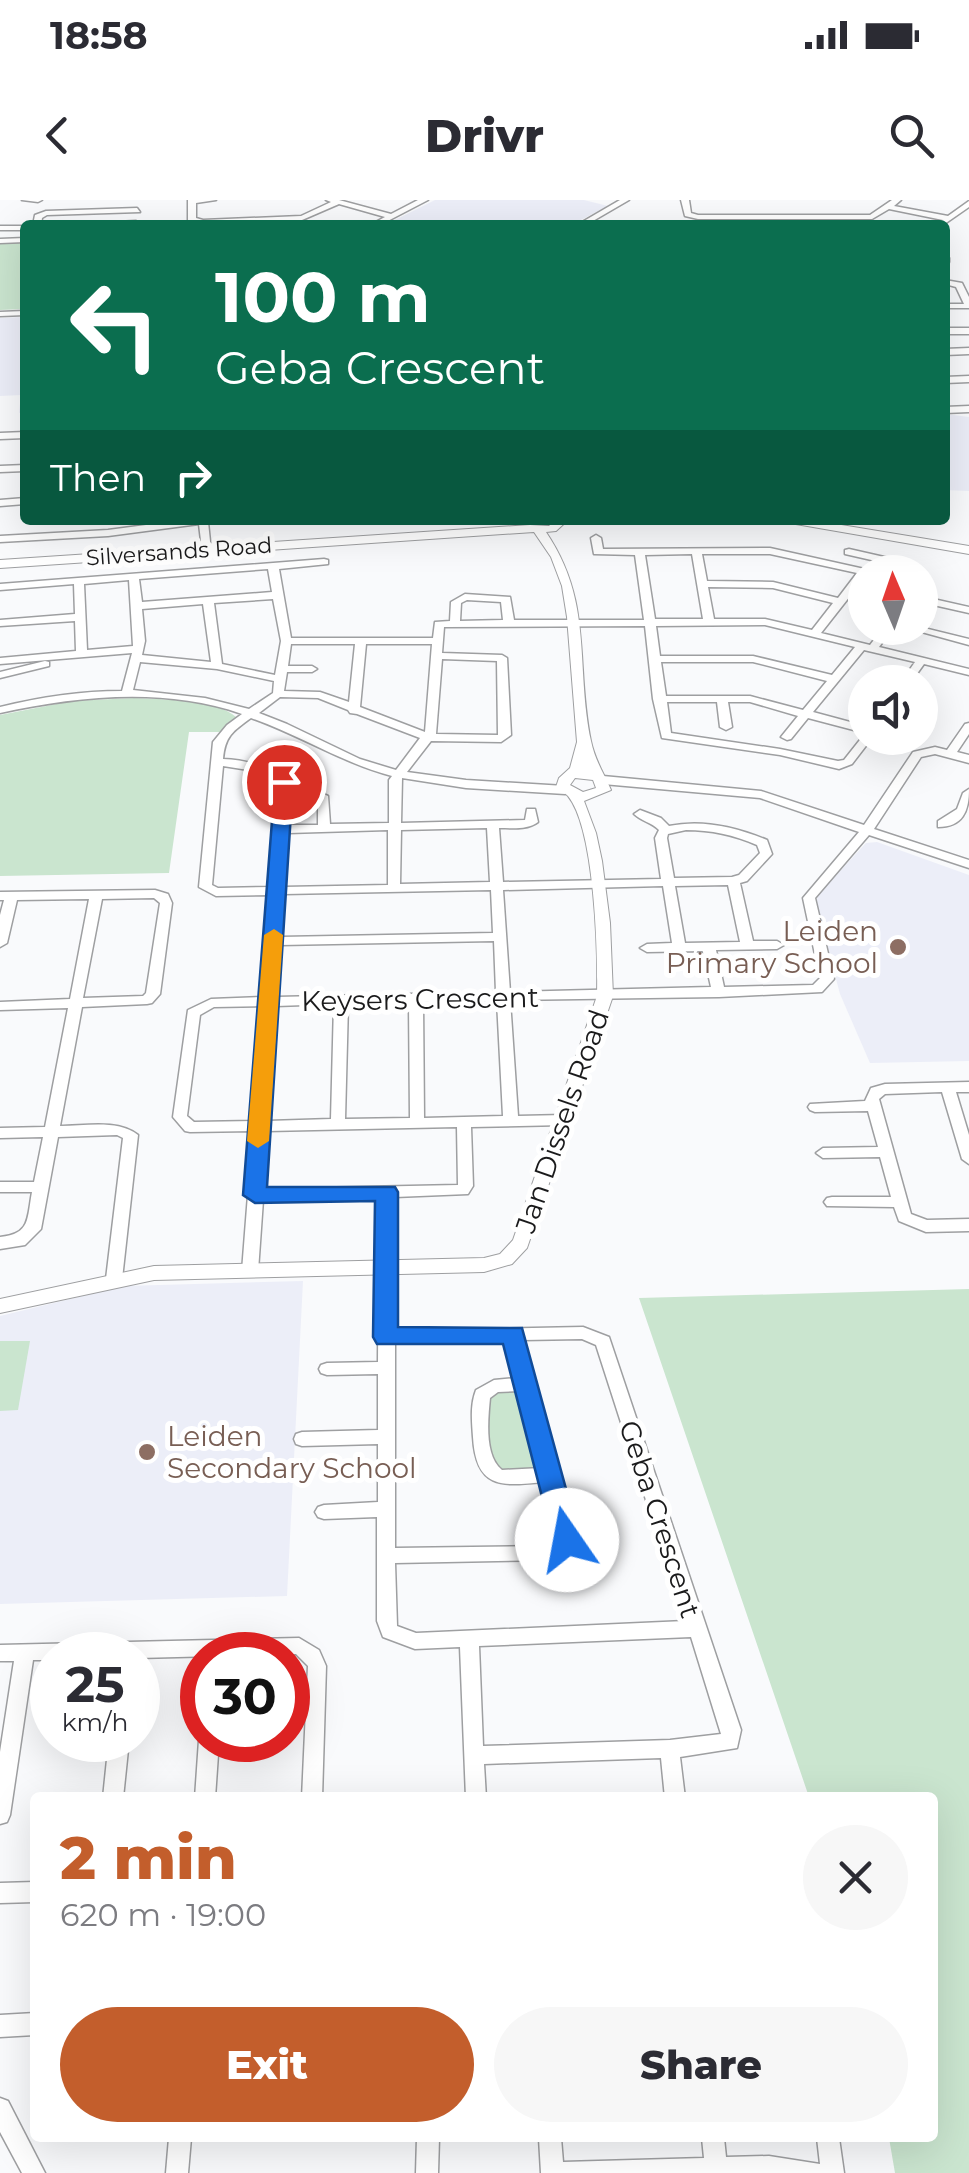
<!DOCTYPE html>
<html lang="en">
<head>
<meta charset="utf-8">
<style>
	:root { --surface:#fff; --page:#f7f7f7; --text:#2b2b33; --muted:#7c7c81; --accent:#c35e2c }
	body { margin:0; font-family:Montserrat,sans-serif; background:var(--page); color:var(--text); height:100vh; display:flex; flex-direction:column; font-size:38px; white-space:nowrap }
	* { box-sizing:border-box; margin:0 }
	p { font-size:32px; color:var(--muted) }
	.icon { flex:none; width:55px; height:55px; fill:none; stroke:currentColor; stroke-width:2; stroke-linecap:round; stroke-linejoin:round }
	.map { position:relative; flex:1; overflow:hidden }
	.drawer { position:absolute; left:30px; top:1592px; width:908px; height:350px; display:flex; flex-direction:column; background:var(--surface); border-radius:10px; box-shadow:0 10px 40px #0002 }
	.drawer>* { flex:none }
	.guide { position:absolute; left:20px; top:20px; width:930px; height:305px; border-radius:10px; box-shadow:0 10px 40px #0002; background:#0b6e4f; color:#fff; overflow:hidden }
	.needle { width:65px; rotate:358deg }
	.buttons { position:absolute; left:848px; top:355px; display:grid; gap:20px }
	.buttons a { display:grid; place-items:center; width:90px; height:90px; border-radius:50%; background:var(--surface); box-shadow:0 10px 40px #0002; font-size:50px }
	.speed { position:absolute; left:30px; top:1432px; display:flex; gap:20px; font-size:50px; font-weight:700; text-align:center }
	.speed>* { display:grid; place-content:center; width:130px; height:130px; border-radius:50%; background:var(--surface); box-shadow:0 10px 40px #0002; line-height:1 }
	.speed small { font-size:25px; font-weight:400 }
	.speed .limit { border:15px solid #d22; background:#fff; color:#111 }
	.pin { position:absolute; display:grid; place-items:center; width:85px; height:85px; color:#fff; margin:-42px; border:5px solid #fff; border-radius:50%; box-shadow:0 2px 10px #0007 }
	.me { position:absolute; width:110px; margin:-55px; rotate:348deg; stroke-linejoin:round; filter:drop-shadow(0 0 8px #0008) }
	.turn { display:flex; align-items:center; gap:35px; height:210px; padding:0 30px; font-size:45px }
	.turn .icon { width:130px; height:130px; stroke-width:2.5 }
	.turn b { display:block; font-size:70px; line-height:85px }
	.then { display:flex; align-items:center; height:95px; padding:0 30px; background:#0003; gap:20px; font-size:38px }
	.round { display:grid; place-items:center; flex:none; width:105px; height:105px; border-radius:52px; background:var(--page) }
	.overview { display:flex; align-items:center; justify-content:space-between; height:170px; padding:0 30px }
	h1 { font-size:60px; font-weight:800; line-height:75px; color:var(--accent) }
	.action { display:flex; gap:20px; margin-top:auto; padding:20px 30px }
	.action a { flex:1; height:115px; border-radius:60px; background:var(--accent); color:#fff; font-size:40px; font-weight:800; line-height:115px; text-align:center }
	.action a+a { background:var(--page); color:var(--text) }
	.status { display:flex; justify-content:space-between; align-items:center; height:70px; padding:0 50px; background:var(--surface); direction:ltr }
	.status svg { height:28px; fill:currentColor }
	header { display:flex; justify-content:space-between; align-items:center; height:130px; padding:0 30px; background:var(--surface); font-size:45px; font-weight:800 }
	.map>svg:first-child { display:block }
	.built { fill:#eceef8 }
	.green { fill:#cae5cf }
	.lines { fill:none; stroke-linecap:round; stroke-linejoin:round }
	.minor-casing { stroke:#9e9fa1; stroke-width:3 }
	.tertiary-casing { stroke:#9e9fa1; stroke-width:2 }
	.minor { fill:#fff; fill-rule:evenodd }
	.tertiary { fill:#fff; fill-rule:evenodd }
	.route { fill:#1a73e8; stroke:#114b97; stroke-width:2.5 }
	.slow { fill:#f59e0b }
	.education-dot { fill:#8d6e63; stroke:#fff; stroke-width:4 }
	.labels { text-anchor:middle; stroke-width:10; stroke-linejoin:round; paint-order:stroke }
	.far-street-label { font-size:22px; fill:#1a1a1b; stroke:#fff }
	.education-label { font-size:28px; fill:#785e54; stroke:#fff; text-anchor:end }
	.street-label { font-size:28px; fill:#1a1a1b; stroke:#fff }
</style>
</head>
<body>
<div class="status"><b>18:58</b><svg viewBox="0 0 49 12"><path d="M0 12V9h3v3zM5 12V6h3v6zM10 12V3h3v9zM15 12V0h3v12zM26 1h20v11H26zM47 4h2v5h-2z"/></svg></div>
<header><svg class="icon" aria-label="back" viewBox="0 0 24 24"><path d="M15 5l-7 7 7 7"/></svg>Drivr<svg class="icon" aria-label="search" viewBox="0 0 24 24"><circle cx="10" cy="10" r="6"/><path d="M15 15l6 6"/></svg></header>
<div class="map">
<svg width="969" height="1973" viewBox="0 0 969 1973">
	<rect width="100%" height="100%" fill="#f9fafc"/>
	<g class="built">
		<polygon points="435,0 584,0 608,6 571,25 385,25"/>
		<polygon points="25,117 25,212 19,213 21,195 0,196 0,118"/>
		<polygon points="945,214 969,217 969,291 945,290"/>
		<polygon points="877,642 969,675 969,861 870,863 840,794 816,704 818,695 866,643"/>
		<polygon points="303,1081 287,1396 0,1404 0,1116 124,1086"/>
	</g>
	<g class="green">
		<polygon points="25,42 25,109 0,110 0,43"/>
		<path d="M134,498c26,1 84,2 102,19l-14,15h-33l-20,141 -169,3v-161l72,-14z"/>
		<polygon points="969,1089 969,1973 895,1973 889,1938 932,1938 932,1598 809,1597 639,1098"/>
		<polygon points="0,1141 30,1141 18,1210 0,1211"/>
		<polygon points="515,1190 522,1194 541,1263 537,1268 502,1272 490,1267 486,1198 492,1192"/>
	</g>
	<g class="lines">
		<g class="minor-casing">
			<g id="minor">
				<polygon points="22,0 42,0 38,2"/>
				<polygon points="188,0 216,0 196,3 196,18 203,20 301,16 331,2 326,0 339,0 391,14 418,0 428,0 380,25 370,25 385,17 339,4 302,20 203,24 188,20"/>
				<polygon points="620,0 629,0 586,25 577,25"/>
				<polygon points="681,0 689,0 691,13 698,15 870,15 892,0 901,0 894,6 948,16 969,1 969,7 943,25 940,23 943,20 889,9 872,19 698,19 685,16"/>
				<polygon points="137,8 140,12 47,15 42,18 41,25 33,25 35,15 46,11"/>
				<polygon points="136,21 139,25 91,25 95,23"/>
				<rect x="0" y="26" width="25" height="4"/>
				<polygon points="25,38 25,42 0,43 0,39"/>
				<rect x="945" y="58" width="4" height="4"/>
				<polygon points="945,80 962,83 969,97 969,108 945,108 945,104 964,104 956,87 945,84"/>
				<polygon points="25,111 25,115 0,116 0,112"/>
				<rect x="945" y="128" width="24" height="6"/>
				<polygon points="969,148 969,154 945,155 945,149"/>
				<polygon points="969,176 969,182 945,183 945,177"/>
				<polygon points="969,206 969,212 945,213 945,207"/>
				<polygon points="25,232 25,238 0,239 0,233"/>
				<polygon points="25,265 25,271 0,272 0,266"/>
				<polygon points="25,298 25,304 0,306 0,300"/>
				<polygon points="184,320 211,320 208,322 211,351 202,349 199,324 108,336 0,342 0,336 108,330"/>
				<path d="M596,335l5,3 2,11 167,-1 99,22 1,2h-5v5l-44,56 49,12 13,-17h10l-14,19 90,22v6l-45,-11 -13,18h-10l14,-20 -51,-12 -51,62 52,14v7l-57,-15 -17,21 -4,1 -6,-3 17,-21 -48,-14h-22l4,25 -6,3 -6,-3 -3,-25h-50l4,31 109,16 58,12 6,-1 19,-24 9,2 -20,26 -13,5 -59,-14 -118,-17 -9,-39 -8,-73 -201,1 -2,26 60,2 5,3 4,77 -10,7 -70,-1 -24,31 59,8 99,6 6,4 -6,4 -99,-6 -64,-10 -1,45 124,-3 2,-11h8l3,13c-10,8 -26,6 -39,6l4,54 158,-3 -6,-41 4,-8c-8,-8 -18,-9 -25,-16l6,-4 21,8 8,8c33,-7 67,1 98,14l5,14 -25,27 -7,2 13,58h24l7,4 -7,4 -61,1 8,37 89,-2 7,-7 -17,-80 56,-66 -99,-34 -157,-14 -6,-4 6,-4 158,15 103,34 49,-73 22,-5 12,3 18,-26 4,-1v11l-12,18 12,3v8l-34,-9 -14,3 -47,72 95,31v8l-100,-33 -54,63 19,81 -12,13 -103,5 -209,3 8,116 46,-1 7,5 -7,5 -93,2 2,59 -5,8 -73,3v134l188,-4 26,10 132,393 -4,18 -57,9 5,41h-20l-4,-40 -177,6 2,34h-20l-6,-151 -45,2 -32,-12 -6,-16v-104l-53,2 -6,-2 -3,-5 3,-5 6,-2 54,-3v-58l-76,2 -6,-2 -2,-5 2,-5 6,-2 76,-2v-56l-51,1 -6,-2 -2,-4 2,-4 6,-2 51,-1 1,-165 -116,3 -5,71 -2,4h-12l-2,-4 11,-140 -63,1 -5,-1 -12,-14 15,-107 23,-11 52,-2 8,-102 -55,1 -17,-9 14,-145 14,-17 15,-11c-78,-27 -163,-18 -242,-1v-6c41,-10 81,-16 122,-16l10,-38 -132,11v-6l76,-7 -1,-30 -75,5v-6l75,-6 -1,-30 -74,6v-6l324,-25 4,1v4l-49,5 12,69h142l2,-16 15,-1 1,-19 14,-8 45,3 4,23h130l-9,-65 -41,-1 -3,-16zM692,354l11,65h-48l-10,-64zM702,354h68l87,19 -19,25 -65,-16 -66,-1zM268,369l4,23 -130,10 -3,-23zM129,380l4,66 -46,4 -3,-66zM708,387l65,1 60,15 -21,27 -47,-11h-51zM273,399l8,42 -6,34 -53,-11 -8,-61zM467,400l34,2 2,18 -43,1 1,-18zM203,404l8,58 -69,-7 3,-14 -3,-32zM765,425l90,22 -23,28 -79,-19h-93l-4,-30zM291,444h64l-6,58 -29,-10 -36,-1 3,-19h25l5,-3 -5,-3h-24zM366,444h66l-7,88 -65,-25zM442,459l55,2 1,74 -62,-1zM140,462l77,7 57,12 -1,12 -24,16 -44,-11 -72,-8zM661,462h92l74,19 -24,29 -53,-14h-84zM280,497l38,1 30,12 2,3 7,1 63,24 -24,32 -36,-11 -73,-35 -28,-11zM251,518c49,17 91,45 141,58l-3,4v43l-59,1 -2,-28c-35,-15 -65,-36 -105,-37 2,-23 10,-28 28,-41zM223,566l37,6 19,14 -8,101 -53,1 -6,-3zM291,589l27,12v24h-30zM487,628l3,54 -90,2 1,-54zM388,630v55l-104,2 4,-54zM686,630c25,0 48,5 71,15l3,8 -21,22 -7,2 -58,1 -7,-40 1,-4zM728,685l12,57 -55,1 -10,-57zM663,686l9,57 -25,1 -7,4 7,4 56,-1 8,36 -201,5 -7,-102zM491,690l2,43 -212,4 3,-43zM494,741l2,51 -219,5 3,-52zM497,801l6,115 -79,2 -1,-116zM409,803l1,115 -65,1 3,-115zM334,804l-3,115 -63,2 8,-115zM262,806l-8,115 -60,1 -7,-6 13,-101 14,-8zM457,927l1,58 -195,4 4,-58zM582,1139l14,6 89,276 -269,12 -19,-7 -2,-63 156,-3 20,-11 5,-18 -53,-191zM507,1141l10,37 -23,2 -18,10c-6,15 -4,32 -3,47 3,53 29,49 72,45l13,49 -1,9 -9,6 -153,2v-205zM520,1191l21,77 -39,2c-18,-14 -14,-51 -12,-72l8,-6zM691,1437l30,97 -51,6 -187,6 -4,-100z"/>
				<polygon points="849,349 893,359 894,361 889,364 845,354 845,350"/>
				<polygon points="920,396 969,407 969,413 920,402"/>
				<polygon points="920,427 969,439 969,445 907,428"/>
				<polygon points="45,461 49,462 49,466 0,478 0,472"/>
				<path d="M969,589c0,22 -6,38 -31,38v-6l19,-12 6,-16z"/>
				<path d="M155,690l13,4 4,9 -12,91 -8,9 -5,1 -65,3 -22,119c25,0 58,-7 78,9l-16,144 -2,4h-12l-2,-4 17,-141 -6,-3 -59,2 -17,92 -16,16 -25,4v-12c31,-3 27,-19 32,-45h-32v-10h34l9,-45 -43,1v-10l45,-1 23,-119 -68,2v-8l70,-3 19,-100 -72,1 -10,43 -7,4v-32l4,-15h-4v-8zM154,698l6,5 -14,90 -3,3 -60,2 19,-99z"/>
				<polygon points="969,882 969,892 956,892 969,935 969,964 962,959 942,892 885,894 879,899 911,1014 927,1020 969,1019 969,1031 926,1032 899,1021 894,1007 827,1006 824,1002 827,998 832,997 891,997 880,957 823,958 816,953 823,948 878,947 868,911 815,912 810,910 808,907 810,904 865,901 871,888 885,884"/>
				<polygon points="299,1438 319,1450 326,1466 322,1598 302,1598 308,1466 296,1454 138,1458 138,1455 52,1455 52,1460 33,1460 10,1615 7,1622 0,1624 0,1552 14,1461 0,1461 0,1445"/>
				<polygon points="202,1534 202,1540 219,1540 215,1598 195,1598 199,1540"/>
				<polygon points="109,1540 129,1540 123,1598 103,1598"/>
				<polygon points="35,1682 35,1702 0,1703 0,1683"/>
				<polygon points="35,1813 35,1835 0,1837 0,1815"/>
				<polygon points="0,1898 8,1901 45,1973 22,1973 0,1932"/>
				<polygon points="169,1938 191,1938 188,1973 166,1973"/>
				<polygon points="417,1938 439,1938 438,1973 416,1973"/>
				<polygon points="539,1938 561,1938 563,1962 704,1958 702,1938 724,1938 726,1957 769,1956 820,1964 817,1938 839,1938 844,1973 541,1973"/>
			</g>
		</g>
		<g class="tertiary-casing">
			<g id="tertiary">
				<path d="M555,320h13l-12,11 -10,1c48,71 29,132 45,209 4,20 13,32 20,49l-27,11 12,32 6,28 8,62 3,73 -86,252 -15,16 -28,8 -330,8 -154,33v-14l154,-33 330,-8 16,-4 13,-14 84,-244c1,-43 -2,-167 -29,-200 -3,-3 -8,-6 -12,-9l3,-9 11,-10 7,-26 -10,-125 -5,-31 -11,-29 -17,-25 -534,36v-8l530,-35 19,1zM575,578l18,2 3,8 -13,4 -13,-7z"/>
				<polygon points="784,320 811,320 969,346 969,354 790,323"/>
			</g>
		</g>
		<use href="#minor" class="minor"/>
		<use href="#tertiary" class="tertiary"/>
	</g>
	<polygon class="route" points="284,576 293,582 267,987 395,987 398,992 398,1127 522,1128 580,1340 576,1348 567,1352 557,1348 553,1340 503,1144 377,1144 373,1137 375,1001 255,1003 243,995 275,582"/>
	<polygon class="slow" points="274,729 283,735 269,941 258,948 247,941 264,735"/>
	<g class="education-dot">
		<circle cx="898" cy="747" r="10"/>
		<circle cx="147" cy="1252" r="10"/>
	</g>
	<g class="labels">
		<g class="far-street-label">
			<text transform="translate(179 351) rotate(-4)" y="8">Silversands Road</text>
		</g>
		<g class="education-label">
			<text x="878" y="741">Leiden<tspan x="878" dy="32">Primary School</tspan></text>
			<text x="167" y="1246" text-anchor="start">Leiden<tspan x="167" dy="32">Secondary School</tspan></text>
		</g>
		<g class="street-label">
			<text transform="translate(420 799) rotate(-1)" y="10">Keysers Crescent</text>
			<text transform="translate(562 921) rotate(-71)" y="10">Jan Dissels Road</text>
			<text transform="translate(660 1319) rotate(72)" y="10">Geba Crescent</text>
		</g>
	</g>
</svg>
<div class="buttons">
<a><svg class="needle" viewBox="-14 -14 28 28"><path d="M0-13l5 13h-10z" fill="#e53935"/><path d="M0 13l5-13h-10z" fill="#7c7c81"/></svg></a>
<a><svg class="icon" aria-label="sound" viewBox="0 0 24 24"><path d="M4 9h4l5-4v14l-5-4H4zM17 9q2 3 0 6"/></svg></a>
</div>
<div class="speed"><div>25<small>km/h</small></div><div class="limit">30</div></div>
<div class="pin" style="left:284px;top:582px;background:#d93025"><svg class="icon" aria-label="arrive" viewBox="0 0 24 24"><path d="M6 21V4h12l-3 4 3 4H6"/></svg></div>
<svg class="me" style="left:567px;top:1340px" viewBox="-20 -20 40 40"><circle r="19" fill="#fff"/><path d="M0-13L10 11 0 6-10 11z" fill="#1a73e8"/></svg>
<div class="guide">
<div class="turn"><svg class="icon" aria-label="left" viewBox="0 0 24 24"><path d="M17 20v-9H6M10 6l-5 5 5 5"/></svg><div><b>100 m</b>Geba Crescent</div></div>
<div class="then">Then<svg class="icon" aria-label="right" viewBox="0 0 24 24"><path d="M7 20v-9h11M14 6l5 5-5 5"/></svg></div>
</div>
<section class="drawer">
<div class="overview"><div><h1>2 min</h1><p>620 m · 19:00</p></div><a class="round"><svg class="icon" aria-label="close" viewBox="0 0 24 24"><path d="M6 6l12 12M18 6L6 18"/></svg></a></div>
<div class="action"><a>Exit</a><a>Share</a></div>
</section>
</div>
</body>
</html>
